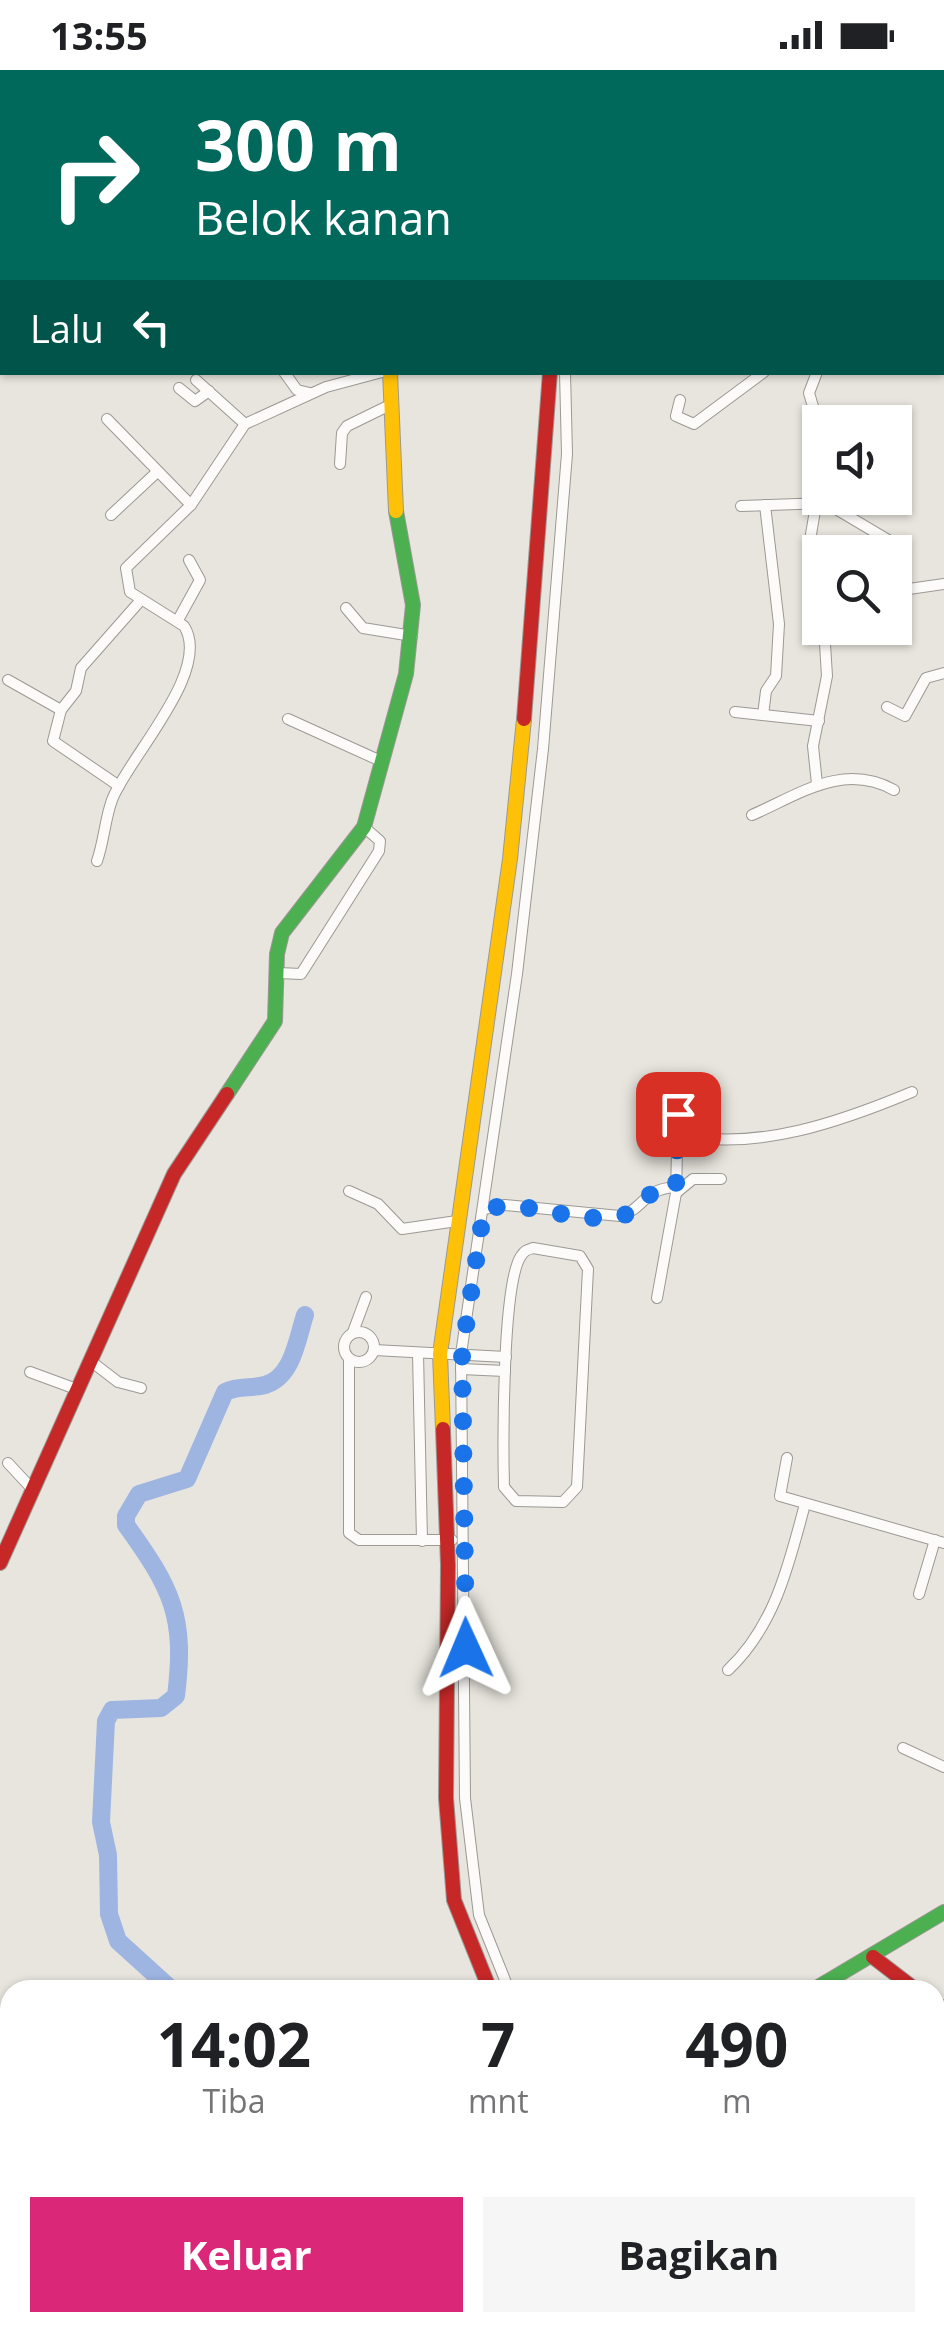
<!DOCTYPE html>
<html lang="id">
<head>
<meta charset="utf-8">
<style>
	:root { --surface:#fff; --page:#f6f6f6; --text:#202124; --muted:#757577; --accent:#db2777 }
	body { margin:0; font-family:"Open Sans",sans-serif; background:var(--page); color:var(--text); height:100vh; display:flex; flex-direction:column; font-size:38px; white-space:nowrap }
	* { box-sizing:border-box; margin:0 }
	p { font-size:32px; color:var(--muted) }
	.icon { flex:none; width:55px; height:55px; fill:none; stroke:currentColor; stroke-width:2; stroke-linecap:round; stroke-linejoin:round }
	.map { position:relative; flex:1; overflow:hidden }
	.sheet { position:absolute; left:0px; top:1910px; width:945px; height:352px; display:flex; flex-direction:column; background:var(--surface); border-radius:30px 30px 0 0; box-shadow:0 2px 8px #0004 }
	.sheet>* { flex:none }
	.hud { position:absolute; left:0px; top:0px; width:945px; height:305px; box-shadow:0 2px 8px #0004; background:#00695c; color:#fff; overflow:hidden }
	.fabs { position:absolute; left:802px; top:335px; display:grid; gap:20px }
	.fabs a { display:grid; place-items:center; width:110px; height:110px; border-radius:0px; background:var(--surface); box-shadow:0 2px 8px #0004; font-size:50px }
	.pin { position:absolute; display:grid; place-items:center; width:85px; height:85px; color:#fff; margin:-42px; border-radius:20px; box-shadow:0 5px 15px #0006 }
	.me { position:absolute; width:110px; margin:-55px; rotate:359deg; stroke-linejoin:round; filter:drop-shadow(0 0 8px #0008) }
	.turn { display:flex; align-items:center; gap:35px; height:210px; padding:0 30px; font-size:45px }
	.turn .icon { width:130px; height:130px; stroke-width:2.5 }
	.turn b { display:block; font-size:70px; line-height:85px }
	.then { display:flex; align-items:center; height:95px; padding:0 30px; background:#0003; gap:20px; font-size:38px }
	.eta { display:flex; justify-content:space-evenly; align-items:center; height:170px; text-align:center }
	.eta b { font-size:60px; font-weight:700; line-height:70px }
	.cta { display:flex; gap:20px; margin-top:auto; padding:20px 30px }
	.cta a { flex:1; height:115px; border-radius:0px; background:var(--accent); color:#fff; font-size:40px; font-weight:700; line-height:115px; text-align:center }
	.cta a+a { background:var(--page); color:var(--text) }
	.status { display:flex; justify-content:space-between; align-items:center; height:70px; padding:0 50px; background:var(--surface); direction:ltr }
	.status svg { height:28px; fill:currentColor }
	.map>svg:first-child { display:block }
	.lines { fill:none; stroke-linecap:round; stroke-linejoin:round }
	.river { stroke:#9eb5e2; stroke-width:18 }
	.street-casing { stroke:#9b9994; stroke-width:12 }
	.fast-casing { stroke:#9b9994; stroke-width:16 }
	.slow-casing { stroke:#9b9994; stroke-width:16 }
	.jam-casing { stroke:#9b9994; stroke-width:16 }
	.street { stroke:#fcfbfa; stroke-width:10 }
	.fast { stroke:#4caf50; stroke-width:14 }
	.slow { stroke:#ffc107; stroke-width:14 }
	.jam { stroke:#c62828; stroke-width:14 }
	.rail-casing { stroke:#d8d7d5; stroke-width:6 }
	.rail { stroke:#faf4e6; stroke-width:2.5; stroke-dasharray:8; stroke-linecap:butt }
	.route { stroke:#1a73e8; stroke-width:18; stroke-dasharray:0 32.4 }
</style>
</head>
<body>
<div class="status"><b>13:55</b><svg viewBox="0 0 49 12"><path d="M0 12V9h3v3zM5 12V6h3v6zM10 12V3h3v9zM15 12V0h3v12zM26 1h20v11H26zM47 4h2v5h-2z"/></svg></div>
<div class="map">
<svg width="944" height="2261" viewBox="0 0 944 2261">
	<rect width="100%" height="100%" fill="#e8e5de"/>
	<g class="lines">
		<g class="river">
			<path d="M172,1920l-54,-49 -9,-27 -1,-59 -7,-33 5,-101 6,-11 49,-2 15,-12c10,-80 -4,-107 -50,-171v-9l13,-22 48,-15 38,-87c14,-7 26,-3 40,-7 28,-8 32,-46 40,-70"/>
			<polyline points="654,2252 660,2261"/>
		</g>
		<g class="street-casing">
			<g id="street">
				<polyline points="57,0 59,2"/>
				<polyline points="187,0 189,2"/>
				<polyline points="465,0 466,2"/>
				<polyline points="482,0 483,2"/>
				<polyline points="884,0 885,2"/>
				<polyline points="87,2 92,0"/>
				<polyline points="108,2 110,0"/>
				<polyline points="121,2 123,0"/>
				<polyline points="837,2 842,0"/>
				<polyline points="0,20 2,23"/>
				<polyline points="942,51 944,50"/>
				<polyline points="0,99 2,102"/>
				<polyline points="942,109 944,109"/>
				<polyline points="0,144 2,141"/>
				<polyline points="284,302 297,320 310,323"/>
				<polyline points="817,302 809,323 820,360"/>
				<polyline points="196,310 245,354"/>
				<polyline points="179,318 195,331 209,321"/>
				<polyline points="680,330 676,346 694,354 764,302"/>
				<polyline points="107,349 191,435"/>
				<polyline points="340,394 342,363 347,356 392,334"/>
				<polyline points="820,411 808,482 820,545"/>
				<polyline points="741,436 826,433 905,480"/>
				<polyline points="111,445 156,403"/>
				<polyline points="895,521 944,514"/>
				<polyline points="346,538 363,558 412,566"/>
				<polyline points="178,550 200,510 189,490"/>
				<polyline points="8,610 61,640"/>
				<polyline points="887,637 905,646 926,608 944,603"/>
				<polyline points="735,642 819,651"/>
				<polyline points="763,645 766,621 776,606 779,554 765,435"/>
				<polyline points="288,649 383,692"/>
				<polyline points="817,714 813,676 827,606 824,558"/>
				<polyline points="119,716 53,671 61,640 76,621 81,598 140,531"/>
				<path d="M752,745c48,-21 91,-53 142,-25"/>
				<path d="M97,791c7,-20 8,-42 15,-61 15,-41 101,-129 72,-174l-54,-34 -4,-24 65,-63 54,-81 81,-37 56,-15"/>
				<polyline points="279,903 301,904 379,781 380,771 364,757"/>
				<path d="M679,1065c79,16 161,-13 233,-43"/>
				<polyline points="349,1121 378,1134 402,1159 457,1151"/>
				<polyline points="676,1123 693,1109 721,1109"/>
				<path d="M484,1139l21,-4 115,11c26,-8 22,-27 56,-29"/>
				<path d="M533,1178l47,8 8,13 -11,218 -14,15 -47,-1 -12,-14c-1,-40 -2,-203 17,-231 4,-6 6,-6 12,-8z"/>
				<polyline points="657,1228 676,1123 678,1038 685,1023"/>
				<circle cx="359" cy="1277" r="15"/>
				<polyline points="353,1262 366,1227"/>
				<polyline points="374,1280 506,1287"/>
				<polyline points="418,1283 422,1471"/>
				<polyline points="349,1290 349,1463 359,1470 452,1470"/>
				<polyline points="92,1292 118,1312 141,1318"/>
				<polyline points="461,1299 505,1301"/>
				<polyline points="30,1302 79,1320"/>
				<polyline points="787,1388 780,1426 944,1473"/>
				<polyline points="8,1393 33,1420"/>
				<polyline points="919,1524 935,1470"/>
				<path d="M728,1600c47,-44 61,-106 77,-166"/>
				<polyline points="903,1678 944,1697"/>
				<polyline points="509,1920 479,1845 465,1728 461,1284 517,904 543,679 567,384 565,302"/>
				<polyline points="935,2123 944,2129"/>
				<polyline points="943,2149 944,2148"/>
			</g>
		</g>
		<g class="fast-casing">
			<g id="fast">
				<polyline points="227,1024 275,951 277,884 282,863 364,757 406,604 413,535 396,441"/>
				<polyline points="813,1920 944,1842"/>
			</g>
		</g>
		<g class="slow-casing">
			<g id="slow">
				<polyline points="390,302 396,441"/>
				<polyline points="443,1359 440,1284 510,789 524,649"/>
				<polyline points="935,1933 944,1939"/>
			</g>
		</g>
		<g class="jam-casing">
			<g id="jam">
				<polyline points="524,649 550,302"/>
				<polyline points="443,1359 448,1495 446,1728 454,1830 490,1920"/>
				<polyline points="0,1493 174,1104 227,1024"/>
				<polyline points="873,1887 916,1920"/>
				<polyline points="102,2261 116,2252"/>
				<polyline points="126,2261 141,2252"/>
			</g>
		</g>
		<use href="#street" class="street"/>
		<use href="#fast" class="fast"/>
		<use href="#slow" class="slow"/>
		<use href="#jam" class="jam"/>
		<g class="rail-casing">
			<g id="rail">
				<polyline points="935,2170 944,2166"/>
				<polyline points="705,2261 726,2252"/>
			</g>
		</g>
		<use href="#rail" class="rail"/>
	</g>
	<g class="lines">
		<path class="route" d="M466,1578l-4,-296 22,-143c46,-11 94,18 140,6 23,-6 14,-26 52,-27l2,-74"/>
	</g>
</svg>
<div class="fabs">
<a><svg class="icon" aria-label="sound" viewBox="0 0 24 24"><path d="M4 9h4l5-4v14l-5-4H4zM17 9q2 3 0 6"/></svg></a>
<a><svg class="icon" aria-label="search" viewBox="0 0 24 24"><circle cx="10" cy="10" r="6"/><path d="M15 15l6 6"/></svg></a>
</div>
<div class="pin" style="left:678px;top:1044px;background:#d93025"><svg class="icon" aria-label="arrive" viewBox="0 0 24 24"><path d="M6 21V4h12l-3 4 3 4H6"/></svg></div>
<svg class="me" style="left:466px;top:1578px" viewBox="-20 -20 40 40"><path d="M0-17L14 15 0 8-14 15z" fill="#1a73e8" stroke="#fff" stroke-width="4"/></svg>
<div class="hud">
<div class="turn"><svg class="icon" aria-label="right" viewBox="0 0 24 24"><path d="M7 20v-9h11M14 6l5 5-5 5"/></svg><div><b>300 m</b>Belok kanan</div></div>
<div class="then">Lalu<svg class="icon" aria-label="left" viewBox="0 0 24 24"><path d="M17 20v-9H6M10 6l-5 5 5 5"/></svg></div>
</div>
<section class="sheet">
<div class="eta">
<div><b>14:02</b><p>Tiba</p></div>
<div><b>7</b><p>mnt</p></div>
<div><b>490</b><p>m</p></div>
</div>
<div class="cta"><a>Keluar</a><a>Bagikan</a></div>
</section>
</div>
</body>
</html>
